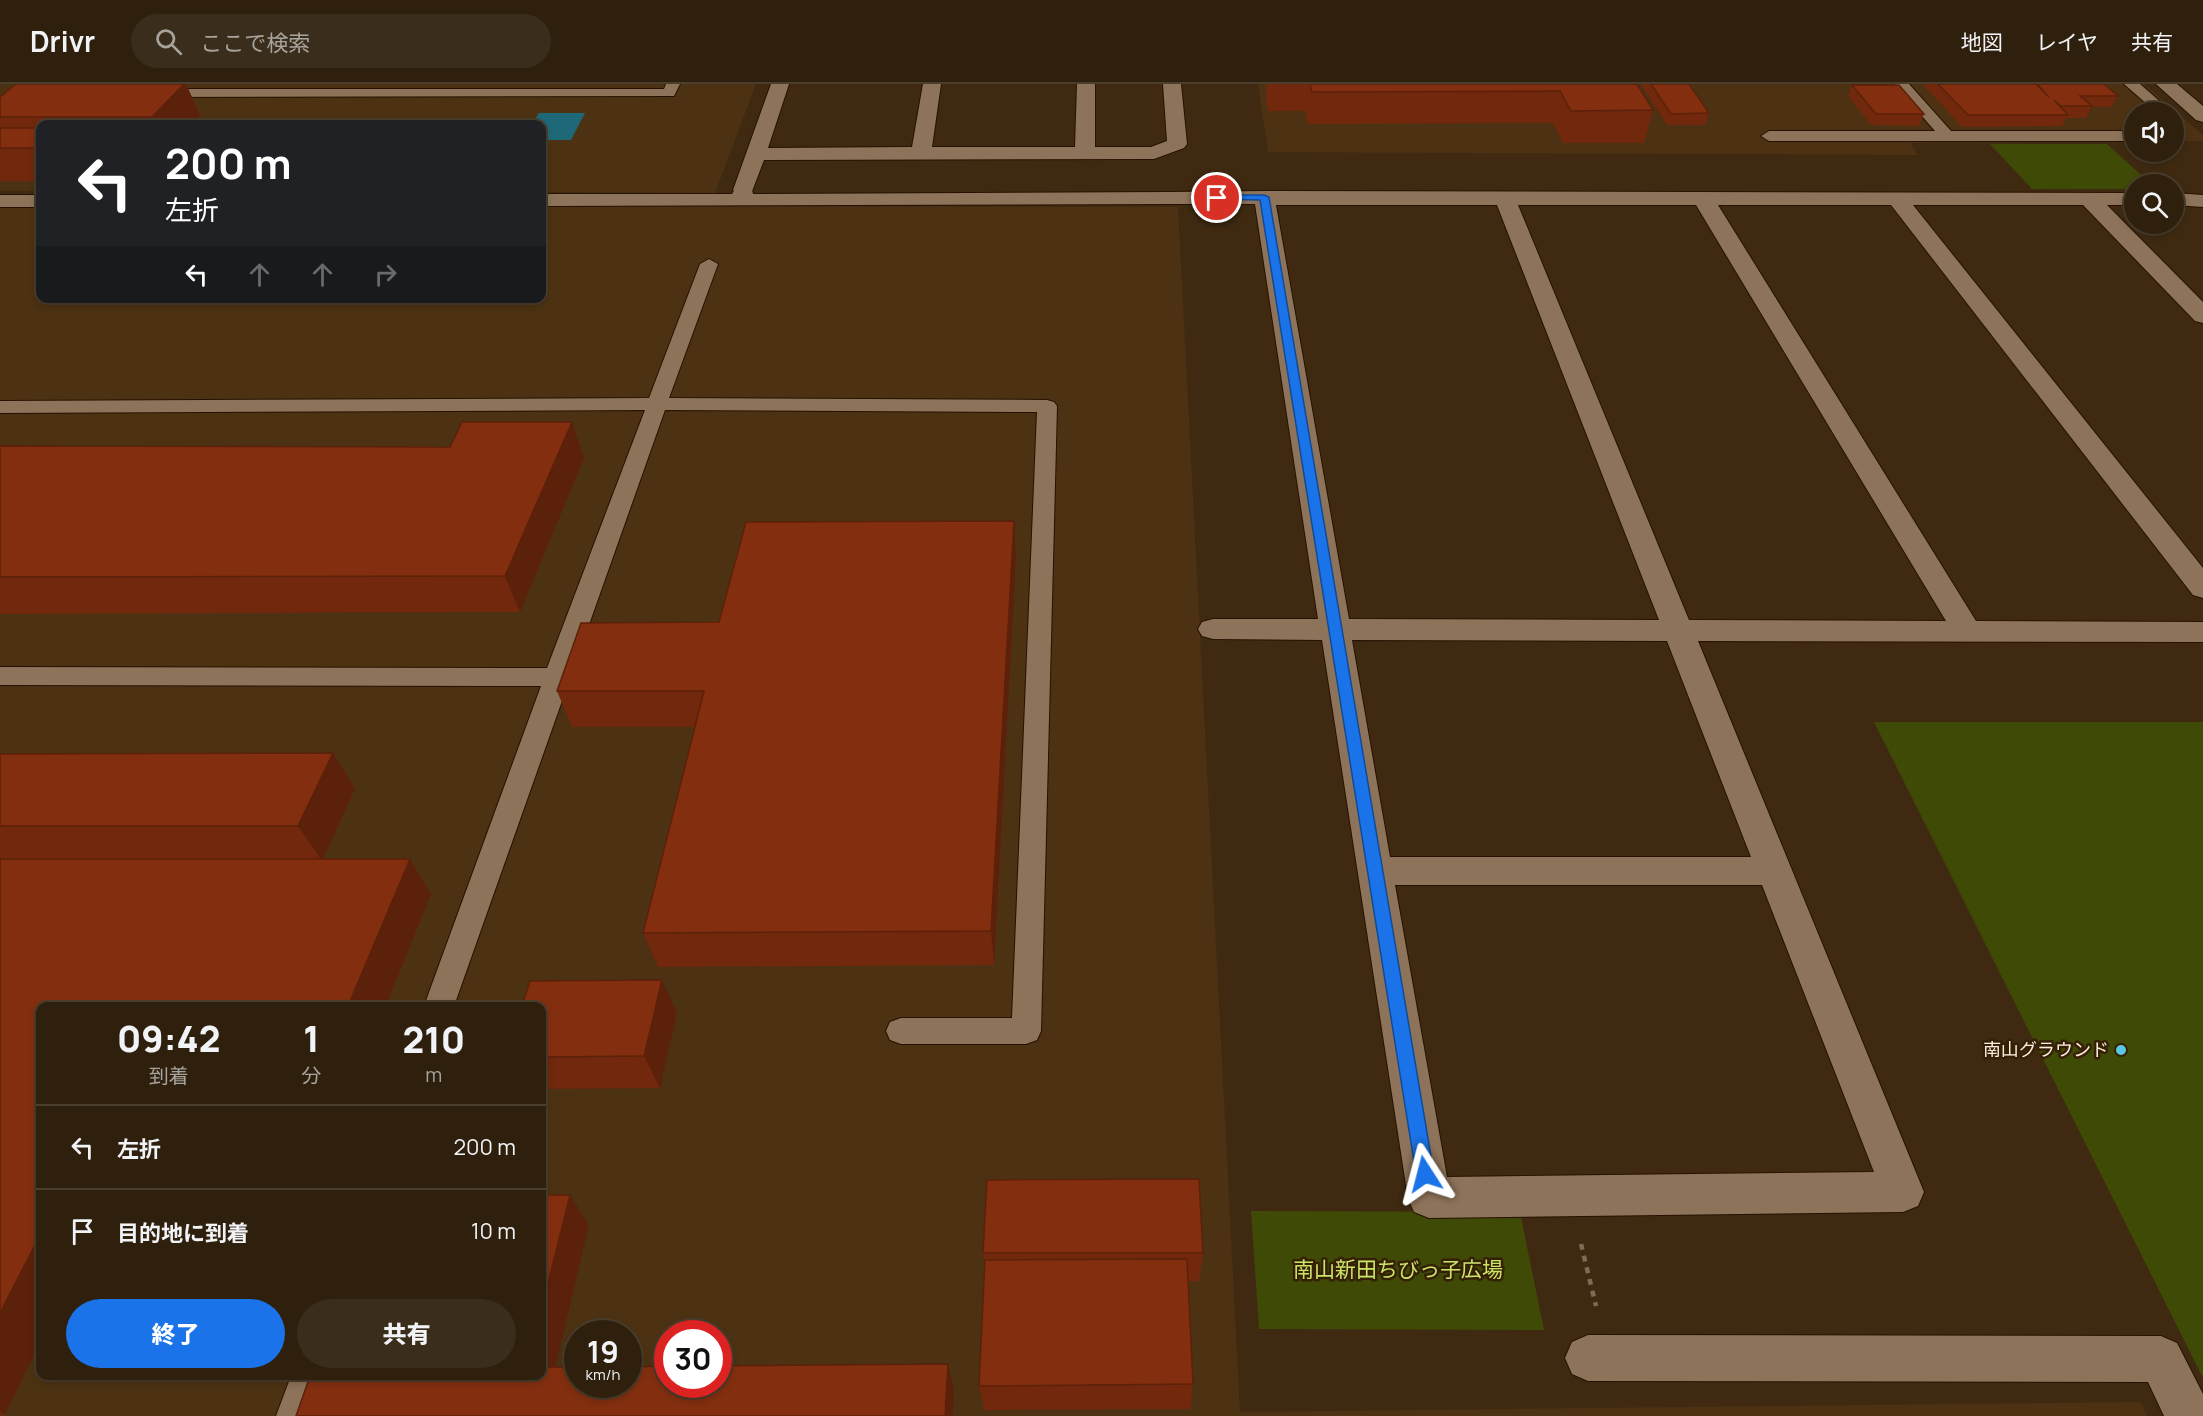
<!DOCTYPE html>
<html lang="ja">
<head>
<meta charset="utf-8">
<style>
	:root { --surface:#2f200d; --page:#3b2d1b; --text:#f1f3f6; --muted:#a7a39d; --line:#4a3e2e; --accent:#1a73e8 }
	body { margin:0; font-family:Manrope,"Noto Sans JP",sans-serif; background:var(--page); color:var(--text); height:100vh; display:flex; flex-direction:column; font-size:22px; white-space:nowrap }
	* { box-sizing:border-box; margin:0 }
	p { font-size:20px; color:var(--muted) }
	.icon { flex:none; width:33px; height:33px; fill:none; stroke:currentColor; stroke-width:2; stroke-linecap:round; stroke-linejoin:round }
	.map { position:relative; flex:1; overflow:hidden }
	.panel { position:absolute; left:36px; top:918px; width:510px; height:378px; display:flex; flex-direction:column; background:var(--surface); border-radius:12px; box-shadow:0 3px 9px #0003,0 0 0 2px var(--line) }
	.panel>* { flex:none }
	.hud { position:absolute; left:36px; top:36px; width:510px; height:183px; border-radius:12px; box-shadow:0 3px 9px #0003,0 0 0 2px var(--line); background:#202124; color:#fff; overflow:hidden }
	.fabs { position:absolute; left:2124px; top:18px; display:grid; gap:12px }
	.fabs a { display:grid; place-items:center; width:60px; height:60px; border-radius:50%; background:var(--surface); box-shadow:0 3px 9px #0003,0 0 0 2px var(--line); font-size:30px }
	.speed { position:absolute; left:564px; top:1236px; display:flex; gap:12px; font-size:30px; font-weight:700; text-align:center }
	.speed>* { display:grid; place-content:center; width:78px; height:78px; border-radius:50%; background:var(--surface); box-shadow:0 3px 9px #0003,0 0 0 2px var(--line); line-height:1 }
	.speed small { font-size:15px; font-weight:400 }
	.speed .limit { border:9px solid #d22; background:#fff; color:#111 }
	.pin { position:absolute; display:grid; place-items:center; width:51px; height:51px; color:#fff; margin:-26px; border:3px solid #fff; border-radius:50%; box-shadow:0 2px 6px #0007 }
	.me { position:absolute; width:66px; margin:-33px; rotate:351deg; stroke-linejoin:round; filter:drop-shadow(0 0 4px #0008) }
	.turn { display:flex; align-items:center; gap:21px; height:126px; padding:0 30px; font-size:27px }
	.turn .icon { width:78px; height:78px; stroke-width:2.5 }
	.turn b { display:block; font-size:42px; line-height:51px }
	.lanes { display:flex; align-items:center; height:57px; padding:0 30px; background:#0003; justify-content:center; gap:30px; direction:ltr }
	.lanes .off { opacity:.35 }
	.eta { display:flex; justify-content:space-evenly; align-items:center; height:102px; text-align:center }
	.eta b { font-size:36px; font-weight:800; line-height:42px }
	.action { display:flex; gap:12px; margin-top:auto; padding:12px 30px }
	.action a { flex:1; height:69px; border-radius:36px; background:var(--accent); color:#fff; font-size:24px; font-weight:800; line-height:69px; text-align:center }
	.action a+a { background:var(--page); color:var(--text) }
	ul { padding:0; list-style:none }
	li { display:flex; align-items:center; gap:18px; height:84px; padding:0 30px; border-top:2px solid var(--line) }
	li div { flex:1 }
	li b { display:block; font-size:22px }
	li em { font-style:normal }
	header { display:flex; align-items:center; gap:36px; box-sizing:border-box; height:84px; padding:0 30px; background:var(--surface); border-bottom:2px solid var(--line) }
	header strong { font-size:28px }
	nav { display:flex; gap:33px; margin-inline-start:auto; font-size:21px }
	.search { width:420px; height:54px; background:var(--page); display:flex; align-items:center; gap:15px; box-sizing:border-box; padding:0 21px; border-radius:33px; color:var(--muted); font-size:22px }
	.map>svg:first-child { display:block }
	.built { fill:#4c3212; fill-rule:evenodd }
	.green { fill:#3e4a05 }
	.water { fill:#1e6878 }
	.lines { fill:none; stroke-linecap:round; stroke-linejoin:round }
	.service-casing { stroke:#251200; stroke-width:2 }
	.pedestrian-casing { stroke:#251200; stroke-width:2 }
	.minor-casing { stroke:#251200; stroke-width:2 }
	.tertiary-casing { stroke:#251200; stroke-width:2 }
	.path { stroke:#7d6b55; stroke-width:4.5; stroke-dasharray:6 6; stroke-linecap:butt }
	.service { fill:#8d7359; fill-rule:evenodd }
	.pedestrian { fill:#8d7359; fill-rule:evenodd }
	.minor { fill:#8d7359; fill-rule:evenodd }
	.tertiary { fill:#8d7359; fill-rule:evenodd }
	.wall { fill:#71280d }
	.shaded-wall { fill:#5c210a }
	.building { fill:#832f0f; stroke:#5c210a; stroke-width:1.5 }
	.route { fill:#1a73e8; stroke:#114b97; stroke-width:1.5 }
	.poi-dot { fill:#58c8e4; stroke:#352006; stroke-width:2 }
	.labels { text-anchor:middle; stroke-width:5; stroke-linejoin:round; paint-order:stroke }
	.poi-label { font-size:18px; fill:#fbedde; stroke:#352006; text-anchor:end }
	.near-park-label { font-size:21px; fill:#c9e467; stroke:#352006 }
</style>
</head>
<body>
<header>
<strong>Drivr</strong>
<div class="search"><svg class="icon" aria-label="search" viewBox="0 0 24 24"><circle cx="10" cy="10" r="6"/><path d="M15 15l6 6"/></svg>ここで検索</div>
<nav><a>地図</a><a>レイヤ</a><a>共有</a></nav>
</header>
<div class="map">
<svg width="2203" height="1332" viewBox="0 0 2203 1332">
	<rect width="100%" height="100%" fill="#3f2a11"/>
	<g class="built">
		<polygon points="0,0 756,0 715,109 542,108 542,40 40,40 40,107 0,107"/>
		<polygon points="1258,0 2144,0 2203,51 2203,57 2174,57 2174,28 2134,28 2134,57 1910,59 1918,71 1268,68"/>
		<path d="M0,122h40v92h502v-92l636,1 62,1205 901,-10 6,14h-2147zM40,922h502v370h-502zM578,1250h50v50h-50zM668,1250h50v50h-50z"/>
	</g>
	<g class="green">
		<polygon points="1990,60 2107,60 2151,100 2134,100 2134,105 2032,105"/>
		<polygon points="1875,638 2203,638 2203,1294 1874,638"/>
		<polygon points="1251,1127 1520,1128 1544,1246 1259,1245"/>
	</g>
	<polygon class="water" points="539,29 585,29 571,56 542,56 542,40 532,40"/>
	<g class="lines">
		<g class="service-casing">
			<g id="service">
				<polygon points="666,0 680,0 674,12 156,13 149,9 156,5 664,5"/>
				<polygon points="1894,0 1909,0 1951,47 2134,47 2134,57 1769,57 1761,52 1769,47 1935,47"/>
				<polygon points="2124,0 2140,0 2172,28 2156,28"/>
				<polygon points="709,175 718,180 669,314 1047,316 1054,318 1057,322 1041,947 1037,956 1026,960 901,960 890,956 886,947 890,938 901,934 1012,934 1037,328 665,326 454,922 424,922 541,602 0,601 0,583 547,584 645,326 0,329 0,317 649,314 700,180"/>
				<polygon points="291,1292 327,1292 312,1332 276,1332"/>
			</g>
		</g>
		<g class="pedestrian-casing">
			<g id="pedestrian">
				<polygon points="744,100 751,102 753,110 1169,108 1177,109 1180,114 1177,119 1169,120 542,122 542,110 732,110 737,102"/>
				<rect x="0" y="111" width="40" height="12"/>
				<polygon points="1588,1251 2161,1252 2177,1259 2203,1310 2203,1332 2164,1332 2148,1298 1588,1297 1572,1290 1565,1274 1572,1258"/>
			</g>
		</g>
		<g class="minor-casing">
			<g id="minor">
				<polygon points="771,0 789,0 768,64 912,63 923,0 941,0 932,63 1075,63 1077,0 1095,0 1095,63 1151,63 1167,57 1163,0 1181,0 1187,60 1184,64 1154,75 764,76 751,110 737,110 733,106"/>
				<path d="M1264,107l870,2v12h-27l96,97v21l-8,-2 -112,-116h-170l290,363v30l-10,-3 -302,-390h-173l258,416 227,1v20l-505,-1 226,551 -6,14 -15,6 -474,6 -15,-6 -6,-14 -86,-558 -109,-1 -11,-3 -4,-7 4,-7 11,-3h105l-63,-415h-86l-8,-1 -3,-5 3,-5 8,-1zM1276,121h221l162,415 -310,-1zM1518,121h178l250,416 -257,-1zM1352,556l315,1 84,216h-361zM1395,801h367l112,287 -427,5z"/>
				<polygon points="2174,109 2203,111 2203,123 2174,121"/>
			</g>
		</g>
		<g class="tertiary-casing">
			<polygon id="tertiary" points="2156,0 2177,0 2203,22 2203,38 2196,36"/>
		</g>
		<polyline class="path" points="1581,1160 1596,1222"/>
		<use href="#service" class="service"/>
		<use href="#pedestrian" class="pedestrian"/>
		<use href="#minor" class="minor"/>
		<use href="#tertiary" class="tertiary"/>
	</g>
	<g class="wall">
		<polygon points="16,0 186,0 200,31 191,40 40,40 40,97 0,97 0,13"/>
		<polygon points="1267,0 1637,0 1653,26 1644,59 1563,59 1553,39 1308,40 1305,27 1268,27 1266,15"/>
		<polygon points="1641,0 1689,0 1709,29 1705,41 1667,41"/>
		<polygon points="1923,0 2104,0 2118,12 2111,23 2091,23 2086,34 2066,34 2062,42 1962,43"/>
		<polygon points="1852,1 1924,30 1919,42 1871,41 1848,12"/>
		<polygon points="0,362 584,374 520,528 0,530"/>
		<polygon points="1014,437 1016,473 994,881 658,883 643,849 695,643 572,643 557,607 719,538"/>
		<polygon points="333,669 355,705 323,775 431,810 386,922 40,922 5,1331 0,1331 0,670"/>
		<polygon points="542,922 677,929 660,1004 542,1005"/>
		<polygon points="983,1169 1203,1169 1199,1197 1188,1197 1193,1300 1190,1325 984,1326 979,1302 985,1182"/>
	</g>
	<g class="shaded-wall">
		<polygon points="184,0 186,0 200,31 191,40 156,40 152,33"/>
		<polygon points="572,338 584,374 520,528 505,492"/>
		<polygon points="1014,437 1016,473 994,881 991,847"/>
		<polygon points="333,669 355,705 322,777 298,742"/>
		<polygon points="410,775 431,810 386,922 348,922"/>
		<polygon points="662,896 677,929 660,1004 644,972"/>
		<polygon points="570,1111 589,1141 549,1309 542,1292 542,1223"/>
		<polygon points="40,1151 40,1259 5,1331 0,1328 0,1229"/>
		<polygon points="948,1280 954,1306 953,1332 945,1332"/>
	</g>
	<g class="building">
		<polygon points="16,0 184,0 152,33 0,33 0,13"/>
		<polygon points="1310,0 1637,0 1653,26 1571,27 1560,7 1312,8"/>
		<polygon points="1651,0 1689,0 1709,29 1671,30"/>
		<polygon points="1938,0 2036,0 2049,13 2037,0 2104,0 2118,12 2080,12 2092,22 2061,22 2054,16 2068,31 1968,31"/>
		<polygon points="1852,1 1899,1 1924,30 1876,30"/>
		<rect x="0" y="44" width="40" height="20"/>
		<polygon points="462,338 572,338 505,492 0,493 0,362 450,363"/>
		<polygon points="1014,437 991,847 643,849 704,607 557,607 581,539 719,538 746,438"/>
		<polygon points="333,669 298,742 0,742 0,670"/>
		<polygon points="0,775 410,775 348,922 40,922 40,1151 0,1229"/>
		<polygon points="662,896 644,972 542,973 542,922 522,922 530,897"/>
		<polygon points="1199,1095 1203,1169 983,1169 987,1096"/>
		<polygon points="542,1111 570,1111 542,1223"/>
		<polygon points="1187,1175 1193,1300 979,1302 985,1176"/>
		<polygon points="948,1280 945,1332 296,1332 310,1292 542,1292 542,1283 578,1283 578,1300 628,1300 628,1283 668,1282 668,1300 718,1300 718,1282"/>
	</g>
	<polygon class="route" points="1217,111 1264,111 1269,113 1434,1090 1431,1096 1425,1099 1419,1096 1416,1090 1260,116 1214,115 1214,112"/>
	<circle class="poi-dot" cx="2121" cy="966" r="6"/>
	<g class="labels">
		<g class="poi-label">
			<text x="2109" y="972">南山グラウンド</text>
		</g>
		<g class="near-park-label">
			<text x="1398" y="1193">南山新田ちびっ子広場</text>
		</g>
	</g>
</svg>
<div class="fabs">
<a><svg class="icon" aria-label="sound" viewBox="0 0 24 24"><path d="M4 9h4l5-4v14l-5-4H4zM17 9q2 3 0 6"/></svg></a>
<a><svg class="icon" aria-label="search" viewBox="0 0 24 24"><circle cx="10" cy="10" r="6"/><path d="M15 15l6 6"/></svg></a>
</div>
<div class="speed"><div>19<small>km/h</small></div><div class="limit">30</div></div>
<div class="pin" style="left:1217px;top:114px;background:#d93025"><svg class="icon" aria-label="arrive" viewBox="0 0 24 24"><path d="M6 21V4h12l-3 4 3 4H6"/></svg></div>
<svg class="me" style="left:1425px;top:1090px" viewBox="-20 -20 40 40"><path d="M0-17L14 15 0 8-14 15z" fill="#1a73e8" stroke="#fff" stroke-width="4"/></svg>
<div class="hud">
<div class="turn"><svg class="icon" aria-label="left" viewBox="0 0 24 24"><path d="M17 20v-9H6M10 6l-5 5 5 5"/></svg><div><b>200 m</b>左折</div></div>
<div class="lanes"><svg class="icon" aria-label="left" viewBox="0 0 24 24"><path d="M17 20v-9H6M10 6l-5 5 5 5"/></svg><svg class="icon off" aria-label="ahead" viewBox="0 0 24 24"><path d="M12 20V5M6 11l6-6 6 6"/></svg><svg class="icon off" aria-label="ahead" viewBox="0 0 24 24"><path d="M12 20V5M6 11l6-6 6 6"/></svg><svg class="icon off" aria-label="right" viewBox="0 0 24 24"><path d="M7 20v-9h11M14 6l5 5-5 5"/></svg></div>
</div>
<section class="panel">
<div class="eta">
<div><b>09:42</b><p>到着</p></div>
<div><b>1</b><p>分</p></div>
<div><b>210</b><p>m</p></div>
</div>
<ul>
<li><svg class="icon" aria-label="left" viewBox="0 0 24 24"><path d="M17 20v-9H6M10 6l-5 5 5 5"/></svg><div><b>左折</b></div><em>200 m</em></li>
<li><svg class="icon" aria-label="arrive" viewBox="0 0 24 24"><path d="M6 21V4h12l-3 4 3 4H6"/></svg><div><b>目的地に到着</b></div><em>10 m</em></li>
</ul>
<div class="action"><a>終了</a><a>共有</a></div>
</section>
</div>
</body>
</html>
